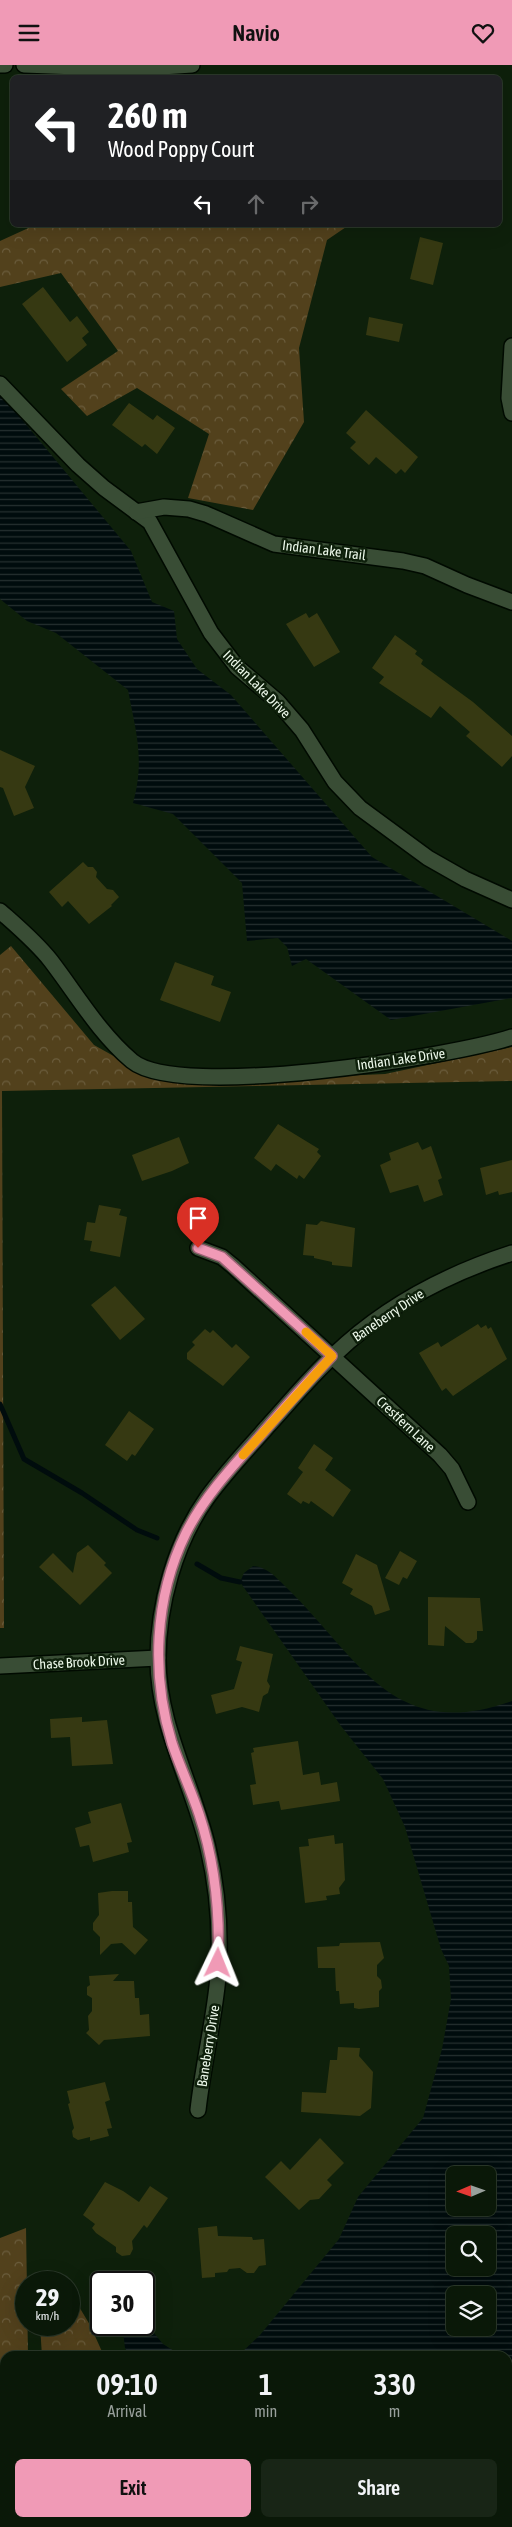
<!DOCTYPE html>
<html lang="en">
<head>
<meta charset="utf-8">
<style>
	:root { --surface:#0a1808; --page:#182516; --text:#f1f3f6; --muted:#99a09c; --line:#2a3729; --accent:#f09ab6 }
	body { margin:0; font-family:"Asap Condensed",sans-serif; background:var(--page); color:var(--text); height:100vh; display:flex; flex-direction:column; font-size:19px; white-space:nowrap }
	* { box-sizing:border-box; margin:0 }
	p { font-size:16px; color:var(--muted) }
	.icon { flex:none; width:28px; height:28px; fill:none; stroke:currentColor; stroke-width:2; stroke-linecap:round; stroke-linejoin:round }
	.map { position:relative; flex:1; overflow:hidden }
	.sheet { position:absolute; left:0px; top:2286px; width:512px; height:176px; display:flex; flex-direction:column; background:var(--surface); border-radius:15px 15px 0 0; box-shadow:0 5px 20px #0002,0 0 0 1px var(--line) }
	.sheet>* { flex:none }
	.banner { position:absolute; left:10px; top:10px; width:492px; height:152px; border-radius:8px; box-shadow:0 5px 20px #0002,0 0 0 1px var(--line); background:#202124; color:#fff; overflow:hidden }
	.needle { width:32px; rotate:268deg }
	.tools { position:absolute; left:446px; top:2101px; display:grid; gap:10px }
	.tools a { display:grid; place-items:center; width:50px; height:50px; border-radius:8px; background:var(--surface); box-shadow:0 5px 20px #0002,0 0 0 1px var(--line); font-size:25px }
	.speed { position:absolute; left:15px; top:2206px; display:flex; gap:10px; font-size:25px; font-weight:700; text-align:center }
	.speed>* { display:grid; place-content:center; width:65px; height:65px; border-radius:50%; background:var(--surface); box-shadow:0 5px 20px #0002,0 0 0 1px var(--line); line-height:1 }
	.speed small { font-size:12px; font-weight:400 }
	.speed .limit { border:2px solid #111; border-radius:8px; background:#fff; color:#111 }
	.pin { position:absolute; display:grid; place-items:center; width:42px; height:42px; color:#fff; margin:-51px -21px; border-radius:50% 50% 50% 0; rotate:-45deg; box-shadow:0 0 5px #0007 }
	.pin .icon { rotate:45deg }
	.me { position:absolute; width:55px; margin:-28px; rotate:2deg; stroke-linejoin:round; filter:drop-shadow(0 0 4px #0008) }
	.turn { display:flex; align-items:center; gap:18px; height:105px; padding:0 15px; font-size:22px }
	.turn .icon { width:65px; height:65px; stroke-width:2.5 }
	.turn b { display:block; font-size:35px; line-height:42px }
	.lanes { display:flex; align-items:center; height:48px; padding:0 15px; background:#0003; justify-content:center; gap:25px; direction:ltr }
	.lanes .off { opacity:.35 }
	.eta { display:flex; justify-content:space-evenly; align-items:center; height:85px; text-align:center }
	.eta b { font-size:30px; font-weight:600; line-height:35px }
	.primary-button { display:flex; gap:10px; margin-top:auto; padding:10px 15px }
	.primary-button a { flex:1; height:58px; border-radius:8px; background:var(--accent); color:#111; font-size:20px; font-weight:600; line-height:58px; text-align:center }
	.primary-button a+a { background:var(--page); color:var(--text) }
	header { display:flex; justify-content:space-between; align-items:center; height:65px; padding:0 15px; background:var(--accent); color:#111; font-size:22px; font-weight:600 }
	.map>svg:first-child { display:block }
	.forest { fill:url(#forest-crowns) }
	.water { fill:url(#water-rules); fill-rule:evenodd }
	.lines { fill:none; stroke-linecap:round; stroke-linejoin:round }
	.stream { stroke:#000c0d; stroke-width:5 }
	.building { fill:#363912 }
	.street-casing { stroke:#000a00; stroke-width:18 }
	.street { stroke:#394d35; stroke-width:15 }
	.route-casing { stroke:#9c6476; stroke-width:12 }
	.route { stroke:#f09ab6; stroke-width:9 }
	.slow { stroke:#f59e0b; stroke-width:9 }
	.labels { text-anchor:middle; stroke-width:5; stroke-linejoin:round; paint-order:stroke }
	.street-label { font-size:14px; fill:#ebf7e9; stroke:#0e200b }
</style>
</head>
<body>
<header><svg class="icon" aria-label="menu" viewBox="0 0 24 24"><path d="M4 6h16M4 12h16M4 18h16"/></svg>Navio<svg class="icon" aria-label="heart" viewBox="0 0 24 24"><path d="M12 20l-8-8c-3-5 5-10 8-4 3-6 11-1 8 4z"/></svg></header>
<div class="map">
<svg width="512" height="2462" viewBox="0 0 512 2462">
	<defs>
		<pattern id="forest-crowns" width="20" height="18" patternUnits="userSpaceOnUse" patternTransform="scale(1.25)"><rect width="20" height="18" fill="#52411c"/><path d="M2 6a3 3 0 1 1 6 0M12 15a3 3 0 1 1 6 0" fill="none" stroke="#6b5d3d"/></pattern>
		<pattern id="water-rules" width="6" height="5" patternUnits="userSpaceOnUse" patternTransform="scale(1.25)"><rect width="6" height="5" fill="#000c0d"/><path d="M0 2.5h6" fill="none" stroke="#253030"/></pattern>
	</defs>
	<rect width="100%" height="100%" fill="#0e200b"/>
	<g class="forest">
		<polygon points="35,160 349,160 327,175 299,283 304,357 253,445 188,433 209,369 137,323 87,351 61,324 118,286 61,208 0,222 0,176"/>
		<polygon points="11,881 94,980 151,1012 276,1014 385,1009 512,982 512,1016 2,1026 4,1563 0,1563 0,890"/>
		<polygon points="26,2163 28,2291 5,2291 5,2458 22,2458 21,2462 0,2462 0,2173"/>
		<polygon points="69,2225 90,2260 104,2291 42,2291 40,2260 69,2260"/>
		<polygon points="40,2458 111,2458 112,2462 40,2462"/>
	</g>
	<g class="water">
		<path d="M0,328l131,158 21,51 22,9 3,28 20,30 34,26 141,162 140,84v57l-121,22 -85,-61 -14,7 -5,-19 -9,-9 -31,3 -5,-58 -69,-69 -40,-11c12,-43 3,-71 -5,-113l-72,-57 -29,-12 -27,-22z"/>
		<path d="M253,1501c16,1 26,15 37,25 71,71 105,152 222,110v826l-23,-4h19v-167h-270l22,-21 79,-96 19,-42 65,-79 19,-69 9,-50 -2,-33 -8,-17 -36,-122 -22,-48 -42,-53 -101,-144 4,-9zM455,2110h33v32h-33zM455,2170h33v32h-33zM455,2230h33v32h-33z"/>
		<polygon points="144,2256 163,2279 182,2291 130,2291 125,2283 123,2266 131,2260 144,2260"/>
		<polygon points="111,2458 433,2458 427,2462 112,2462"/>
	</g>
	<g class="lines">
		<g class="stream">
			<polyline points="0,1339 24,1394 82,1428 137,1465 157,1473"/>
			<polyline points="197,1499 221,1513 240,1517"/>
		</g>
	</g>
	<g class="building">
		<polygon points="420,172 443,178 433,220 410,214"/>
		<polygon points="43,222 70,257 77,251 89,267 82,273 87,280 67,297 22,239"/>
		<polygon points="369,252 403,259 399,277 366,270"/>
		<polygon points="129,338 153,355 157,350 175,363 157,389 145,379 142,382 112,360"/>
		<polygon points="366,345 418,392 405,408 401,404 396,409 376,392 369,400 350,383 356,377 346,368"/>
		<polygon points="306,548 309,553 317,548 340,587 314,602 286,559"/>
		<polygon points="395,570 417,586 415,589 423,595 421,599 473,637 512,671 512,691 502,702 466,671 470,667 440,641 431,653 379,618 384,612 372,603"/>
		<polygon points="0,685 35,701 25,722 34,743 14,751 3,723 0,722"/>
		<polygon points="83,797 88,802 93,802 97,807 96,812 107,824 113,825 119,832 111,840 112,841 89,859 68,836 62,842 49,827"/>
		<polygon points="175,897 214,911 211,920 231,927 220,957 160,935"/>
		<polygon points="278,1059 319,1084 317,1087 321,1091 304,1114 299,1110 297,1114 276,1099 271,1106 254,1093"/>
		<polygon points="179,1072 189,1098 172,1106 142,1116 132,1090"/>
		<polygon points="418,1077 422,1085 431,1081 442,1113 438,1115 443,1130 424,1137 418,1120 390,1128 380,1100 391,1095 389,1088"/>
		<polygon points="512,1095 512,1127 499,1130 498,1126 486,1130 480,1103"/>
		<polygon points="99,1140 121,1144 119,1150 127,1152 120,1192 90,1186 92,1176 84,1175 87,1157 95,1158"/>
		<polygon points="321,1156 355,1163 352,1202 332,1200 332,1197 314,1193 314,1191 303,1190 306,1159 317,1160"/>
		<polygon points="115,1221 145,1254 120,1275 91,1240"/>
		<polygon points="478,1259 481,1263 486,1260 488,1264 491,1262 507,1294 453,1331 446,1323 442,1326 419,1288 438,1277 441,1282"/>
		<polygon points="205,1264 210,1268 213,1265 232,1283 236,1279 250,1292 223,1321 187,1294 187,1288 195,1280 192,1277"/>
		<polygon points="129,1346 154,1364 135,1391 132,1389 127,1396 105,1380"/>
		<polygon points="314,1379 333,1393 325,1405 351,1425 333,1452 311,1436 309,1439 303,1436 301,1439 287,1429 303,1407 298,1403"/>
		<polygon points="88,1480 106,1498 104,1500 112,1508 80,1540 39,1502 53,1488 73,1508 77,1488"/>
		<polygon points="400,1486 417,1496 407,1514 403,1512 399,1520 385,1513"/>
		<polygon points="356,1489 377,1500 390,1545 375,1550 372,1541 350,1529 353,1524 342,1518"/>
		<polygon points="428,1532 480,1533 483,1566 477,1566 477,1574 473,1578 466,1578 445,1561 444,1581 428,1580"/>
		<polygon points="240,1581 273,1589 267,1616 270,1621 268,1628 263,1631 259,1647 242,1642 216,1649 211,1630 234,1624 242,1597 236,1595"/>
		<polygon points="82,1652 82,1657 107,1655 113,1699 72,1701 70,1672 51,1673 50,1654"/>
		<polygon points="298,1676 303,1710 319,1707 321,1720 337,1717 340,1736 281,1745 279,1736 253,1740 250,1720 256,1719 251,1688 254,1687 253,1683"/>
		<polygon points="121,1738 132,1777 127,1778 129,1787 93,1797 89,1780 80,1782 75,1763 91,1758 88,1747"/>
		<polygon points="334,1770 335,1779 343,1778 345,1815 339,1823 340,1829 326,1831 327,1835 305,1838 299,1782 309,1781 308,1774"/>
		<polygon points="112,1826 128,1826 128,1837 132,1837 133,1862 148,1875 135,1890 122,1878 111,1879 100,1890 100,1872 93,1865 93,1858 99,1850 98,1828"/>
		<polygon points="380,1877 384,1893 377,1900 377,1911 381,1915 382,1923 379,1926 379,1942 359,1944 354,1943 354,1938 340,1939 339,1926 336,1926 335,1903 318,1903 317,1882 339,1881 340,1878"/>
		<polygon points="119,1909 113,1916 134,1916 135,1933 139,1933 140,1950 149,1949 150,1971 104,1975 99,1980 86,1968 89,1965 88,1951 92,1946 92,1933 87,1930 87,1922 90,1920 89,1911"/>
		<polygon points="338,1982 360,1983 359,1991 373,2007 371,2043 360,2051 301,2047 302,2027 326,2028 330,1995 337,1995"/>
		<polygon points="105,2017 110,2035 105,2037 112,2063 107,2064 109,2071 90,2076 90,2072 78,2075 73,2072 72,2066 74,2063 68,2039 70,2038 67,2026"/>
		<polygon points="320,2073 344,2098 327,2115 332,2120 319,2134 310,2135 299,2145 265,2112 281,2096 290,2105"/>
		<polygon points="105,2117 123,2126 139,2137 150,2121 168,2133 147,2163 144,2160 132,2176 133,2184 130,2190 122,2191 116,2187 116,2182 96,2168 92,2163 95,2159 83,2150"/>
		<polygon points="217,2161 218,2171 252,2172 253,2175 264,2174 266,2200 259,2201 254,2208 247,2208 240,2203 229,2204 227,2207 215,2208 215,2212 202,2213 198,2163"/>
	</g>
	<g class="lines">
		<g class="street-casing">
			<g id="street">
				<polyline points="0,0 5,0"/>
				<polyline points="24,0 131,4 192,0"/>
				<polyline points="512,281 509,333 512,348"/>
				<polyline points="0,319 78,400 104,423 150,457 211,568 237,602 277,636 302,665 335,717 360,743 428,793 465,814 512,835"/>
				<polyline points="136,447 164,442 189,444 206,449 274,479 403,496 425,501 467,520 512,537"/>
				<path d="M0,846c18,16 36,31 51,50 26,34 48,72 81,100 47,39 319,-4 380,-24"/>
				<polyline points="198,1183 222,1192 233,1201 440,1390 452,1404 468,1437"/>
				<polyline points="0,1601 158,1593"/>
				<path d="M198,2045c5,-45 16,-89 20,-133 3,-43 0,-87 -10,-129 -15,-64 -50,-122 -50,-189 0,-54 17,-116 49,-161 18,-25 40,-48 60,-71 22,-24 43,-50 67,-72 50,-48 113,-81 178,-102"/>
			</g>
		</g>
		<use href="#street" class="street"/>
	</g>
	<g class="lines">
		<g class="route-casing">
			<path id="route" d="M198,1183l24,9 110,99c-25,26 -49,53 -73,81 -27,30 -55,60 -73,96 -32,65 -35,142 -14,210 8,24 19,47 27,71 16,48 21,99 19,149"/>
		</g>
		<use href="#route" class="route"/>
		<polyline class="slow" points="243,1390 332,1291 306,1267"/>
	</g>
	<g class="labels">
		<g class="street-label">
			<text transform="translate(324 485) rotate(7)" y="5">Indian Lake Trail</text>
			<text transform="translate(257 619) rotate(45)" y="5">Indian Lake Drive</text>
			<text transform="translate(401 994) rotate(-8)" y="5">Indian Lake Drive</text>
			<text transform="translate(388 1250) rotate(-34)" y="5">Baneberry Drive</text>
			<text transform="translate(406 1359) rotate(43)" y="5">Crestfern Lane</text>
			<text transform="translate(79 1597) rotate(-3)" y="5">Chase Brook Drive</text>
			<text transform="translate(208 1981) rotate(-81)" y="5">Baneberry Drive</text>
		</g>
	</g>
</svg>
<div class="tools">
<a><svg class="needle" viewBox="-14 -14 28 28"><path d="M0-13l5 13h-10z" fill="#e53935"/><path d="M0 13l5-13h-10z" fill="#99a09c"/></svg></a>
<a><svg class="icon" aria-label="search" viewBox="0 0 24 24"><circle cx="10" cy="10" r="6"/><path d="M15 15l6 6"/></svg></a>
<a><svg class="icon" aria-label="layers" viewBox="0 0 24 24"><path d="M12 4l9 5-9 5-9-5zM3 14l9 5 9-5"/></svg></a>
</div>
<div class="speed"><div>29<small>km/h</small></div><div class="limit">30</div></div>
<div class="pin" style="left:198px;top:1183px;background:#d93025"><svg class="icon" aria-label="arrive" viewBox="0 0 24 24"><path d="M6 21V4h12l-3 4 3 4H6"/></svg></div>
<svg class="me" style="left:218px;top:1898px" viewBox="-20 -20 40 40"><path d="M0-17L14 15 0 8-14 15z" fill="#f09ab6" stroke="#fff" stroke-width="4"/></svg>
<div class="banner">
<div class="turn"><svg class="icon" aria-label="left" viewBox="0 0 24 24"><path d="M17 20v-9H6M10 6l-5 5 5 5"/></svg><div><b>260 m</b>Wood Poppy Court</div></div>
<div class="lanes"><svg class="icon" aria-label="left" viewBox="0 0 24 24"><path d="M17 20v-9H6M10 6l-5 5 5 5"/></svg><svg class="icon off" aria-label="ahead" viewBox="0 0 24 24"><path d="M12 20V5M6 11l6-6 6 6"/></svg><svg class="icon off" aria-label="right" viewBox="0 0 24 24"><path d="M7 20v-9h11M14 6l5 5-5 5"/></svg></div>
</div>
<section class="sheet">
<div class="eta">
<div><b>09:10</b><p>Arrival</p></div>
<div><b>1</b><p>min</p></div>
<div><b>330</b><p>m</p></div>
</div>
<div class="primary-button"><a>Exit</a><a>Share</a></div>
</section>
</div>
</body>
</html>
